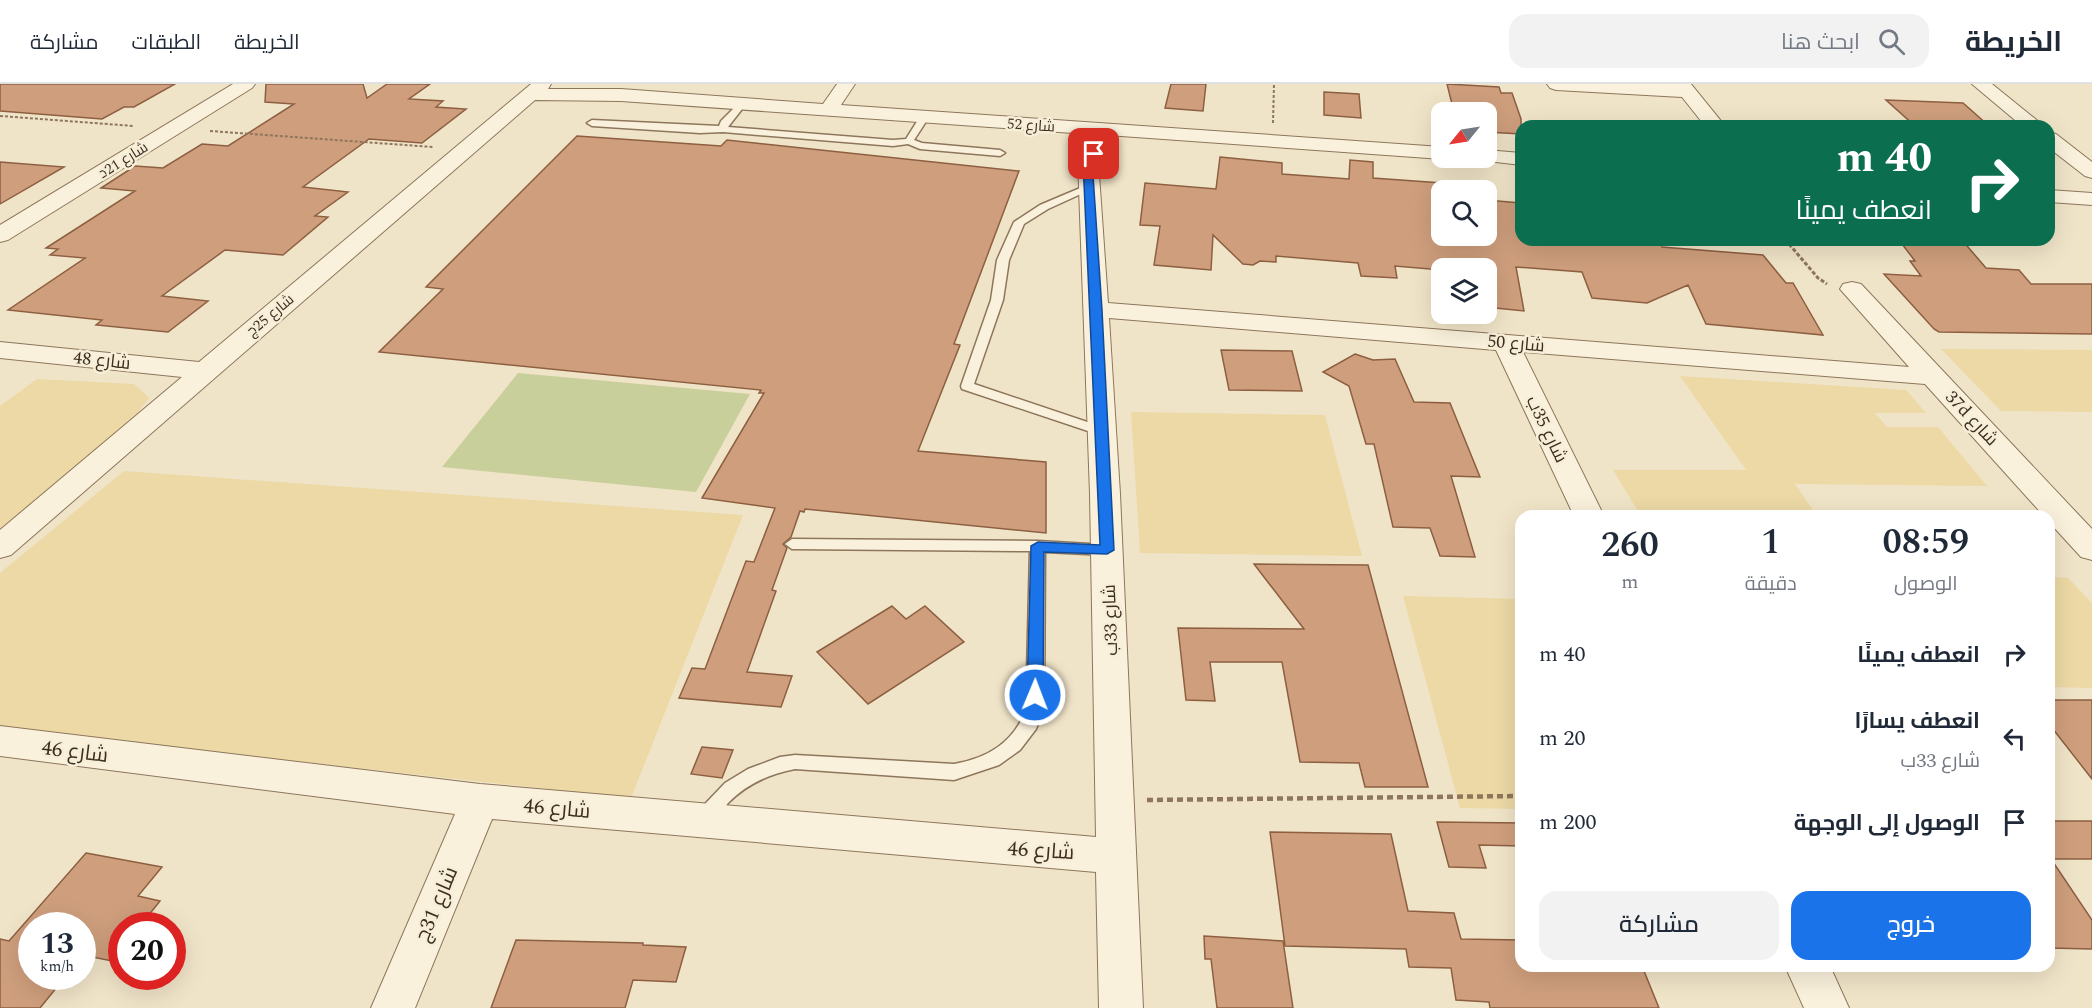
<!DOCTYPE html>
<html lang="ar">
<head>
<meta charset="utf-8">
<style>
	:root { --surface:#fff; --page:#f2f2f3; --text:#1f2937; --muted:#747a83; --line:#e0e1e3; --accent:#1a73e8 }
	body { margin:0; font-family:Spectral,Cairo,serif; background:var(--page); color:var(--text); direction:rtl; height:100vh; display:flex; flex-direction:column; font-size:22px; white-space:nowrap }
	* { box-sizing:border-box; margin:0 }
	p { font-size:20px; color:var(--muted) }
	.icon { flex:none; width:33px; height:33px; fill:none; stroke:currentColor; stroke-width:2; stroke-linecap:round; stroke-linejoin:round }
	.map { position:relative; flex:1; overflow:hidden; direction:ltr }
	.sheet { position:absolute; left:1515px; top:426px; width:540px; height:462px; display:flex; flex-direction:column; background:var(--surface); border-radius:18px; box-shadow:0 6px 24px #0002; direction:rtl }
	.sheet>* { flex:none }
	.banner { position:absolute; left:1515px; top:36px; width:540px; height:126px; border-radius:18px; box-shadow:0 6px 24px #0002; direction:rtl; background:#0b6e4f; color:#fff; overflow:hidden }
	.needle { width:39px; rotate:240deg }
	.buttons { position:absolute; left:1431px; top:18px; display:grid; gap:12px }
	.buttons a { display:grid; place-items:center; width:66px; height:66px; border-radius:12px; background:var(--surface); box-shadow:0 6px 24px #0002; font-size:30px }
	.speed { position:absolute; left:18px; top:828px; display:flex; gap:12px; font-size:30px; font-weight:700; text-align:center }
	.speed>* { display:grid; place-content:center; width:78px; height:78px; border-radius:50%; background:var(--surface); box-shadow:0 6px 24px #0002; line-height:1 }
	.speed small { font-size:15px; font-weight:400 }
	.speed .limit { border:9px solid #d22; background:#fff; color:#111 }
	.pin { position:absolute; display:grid; place-items:center; width:51px; height:51px; color:#fff; margin:-26px; border-radius:12px; box-shadow:0 3px 9px #0006 }
	.me { position:absolute; width:66px; margin:-33px; rotate:1deg; stroke-linejoin:round; filter:drop-shadow(0 0 4px #0008) }
	.turn { display:flex; align-items:center; gap:21px; height:126px; padding:0 24px; font-size:27px }
	.turn .icon { width:78px; height:78px; stroke-width:2.5 }
	.turn b { display:block; font-size:42px; line-height:51px }
	.eta { display:flex; justify-content:space-evenly; align-items:center; height:102px; text-align:center }
	.eta b { font-size:36px; font-weight:600; line-height:42px }
	.action { display:flex; gap:12px; margin-top:auto; padding:12px 24px }
	.action a { flex:1; height:69px; border-radius:18px; background:var(--accent); color:#fff; font-size:24px; font-weight:600; line-height:69px; text-align:center }
	.action a+a { background:var(--page); color:var(--text) }
	ul { padding:0; list-style:none }
	li { display:flex; align-items:center; gap:18px; height:84px; padding:0 24px }
	li div { flex:1 }
	li b { display:block; font-size:22px }
	li em { font-style:normal }
	header { display:flex; align-items:center; gap:36px; box-sizing:border-box; height:84px; padding:0 30px; background:var(--surface); border-bottom:2px solid var(--line) }
	header strong { font-size:28px }
	nav { display:flex; gap:33px; margin-inline-start:auto; font-size:21px }
	.search { width:420px; height:54px; background:var(--page); display:flex; align-items:center; gap:15px; box-sizing:border-box; padding:0 21px; border-radius:18px; color:var(--muted); font-size:22px }
	.map>svg:first-child { display:block }
	.green { fill:#c9cf9b }
	.sand { fill:#ecd9a5 }
	.building { fill:#cf9f7d; stroke:#8d5f41; stroke-width:1.5 }
	.lines { fill:none; stroke-linecap:round; stroke-linejoin:round }
	.service-casing { stroke:#8d765c; stroke-width:3 }
	.minor-casing { stroke:#8d765c; stroke-width:2 }
	.path-far2 { stroke:#8d765c; stroke-width:2; stroke-dasharray:3 2; stroke-linecap:butt }
	.path-far1 { stroke:#8d765c; stroke-width:3; stroke-dasharray:4 2; stroke-linecap:butt }
	.path { stroke:#8d765c; stroke-width:4.5; stroke-dasharray:6 4; stroke-linecap:butt }
	.service { fill:#faf1dc; fill-rule:evenodd }
	.minor { fill:#faf1dc; fill-rule:evenodd }
	.route { fill:#1a73e8; stroke:#114b97; stroke-width:1.5 }
	.labels { text-anchor:middle; stroke-width:5; stroke-linejoin:round; paint-order:stroke }
	.far-street-label { font-size:15px; fill:#3d2e20; stroke:#f7eed8 }
	.street-label { font-size:18px; fill:#3d2e20; stroke:#f7eed8 }
	.near-street-label { font-size:21px; fill:#3d2e20; stroke:#f7eed8 }
</style>
</head>
<body>
<header>
<strong>الخريطة</strong>
<div class="search"><svg class="icon" aria-label="search" viewBox="0 0 24 24"><circle cx="10" cy="10" r="6"/><path d="M15 15l6 6"/></svg>ابحث هنا</div>
<nav><a>الخريطة</a><a>الطبقات</a><a>مشاركة</a></nav>
</header>
<div class="map">
<svg width="2092" height="924" viewBox="0 0 2092 924">
	<rect width="100%" height="100%" fill="#f0e4c8"/>
	<polygon class="green" points="518,289 750,310 696,408 442,383"/>
	<g class="sand">
		<polygon points="1941,265 2092,266 2092,328 2001,327"/>
		<polygon points="1680,292 1906,306 1926,329 1875,329 1887,343 1938,343 1987,402 1795,400 1817,432 1641,432 1613,386 1746,386"/>
		<polygon points="37,295 134,300 149,314 137,329 0,449 0,322"/>
		<polygon points="1131,328 1325,331 1362,472 1140,469"/>
		<polygon points="124,387 743,431 631,714 0,645 0,489"/>
		<polygon points="2049,493 2068,494 2092,519 2092,604 2049,603"/>
		<polygon points="1403,512 1521,515 1521,725 1460,724"/>
	</g>
	<g class="building">
		<polygon points="0,0 175,0 134,23 124,23 102,35 0,27"/>
		<polygon points="266,0 363,0 367,14 387,0 430,0 409,15 443,17 436,23 466,25 422,59 369,55 303,103 348,108 315,132 328,133 283,171 225,166 162,212 208,217 168,248 96,241 102,236 8,226 85,174 50,171 58,165 46,164 135,107 101,104 135,82 163,84 202,60 228,62 294,20 265,18"/>
		<polygon points="1171,0 1206,0 1203,27 1165,24"/>
		<polygon points="1447,0 1499,3 1501,9 1512,9 1521,35 1521,50 1486,48 1486,28 1454,28"/>
		<polygon points="1324,8 1359,10 1361,34 1324,31"/>
		<polygon points="1886,16 1963,19 1989,42 1915,42"/>
		<polygon points="577,52 721,62 727,56 1019,87 954,260 960,261 918,367 1046,378 1046,449 805,425 804,428 800,427 791,453 783,460 787,464 772,506 776,507 747,588 792,592 781,623 679,614 692,584 705,585 746,477 754,478 775,424 702,414 764,309 759,309 761,306 379,268 443,205 426,203"/>
		<polygon points="1220,73 1282,79 1282,90 1349,95 1350,76 1373,78 1373,94 1442,99 1442,152 1486,152 1486,116 1521,119 1521,156 1660,156 1662,163 1763,171 1786,199 1793,199 1823,251 1706,240 1688,201 1647,219 1592,214 1582,188 1516,183 1524,227 1486,223 1486,184 1442,186 1395,182 1397,194 1361,192 1358,179 1276,172 1276,178 1260,177 1253,181 1243,180 1213,151 1211,186 1154,181 1160,142 1140,141 1145,99 1216,105"/>
		<polygon points="0,78 64,83 0,120"/>
		<polygon points="1899,156 1962,156 1986,184 2019,186 2031,200 2092,200 2092,250 1939,248 1934,245 1884,190 1921,192 1910,177 1915,177"/>
		<polygon points="1221,266 1292,267 1302,307 1229,306"/>
		<polygon points="1355,270 1373,276 1395,275 1414,318 1450,319 1480,393 1451,392 1475,473 1440,472 1430,444 1393,443 1374,360 1366,360 1349,302 1323,288"/>
		<polygon points="1254,480 1368,481 1428,703 1365,703 1359,679 1300,678 1282,578 1210,578 1215,617 1186,616 1178,544 1304,545"/>
		<polygon points="892,522 906,535 925,522 964,558 868,620 817,568"/>
		<polygon points="2049,616 2092,616 2092,695 2049,640"/>
		<polygon points="702,663 733,666 722,694 691,690"/>
		<polygon points="2049,737 2092,737 2092,775 2051,775 2092,836 2092,865 2049,864"/>
		<polygon points="1437,738 1521,739 1521,762 1479,761 1486,784 1449,783"/>
		<polygon points="1270,748 1391,750 1408,827 1454,829 1461,855 1521,856 1521,882 1642,882 1659,924 1490,924 1489,918 1456,916 1451,884 1409,883 1406,865 1285,862"/>
		<polygon points="86,769 162,783 138,812 160,817 140,842 122,842 122,865 112,877 82,871 82,842 32,842 32,892 66,892 40,924 0,924 0,855 9,857"/>
		<polygon points="1204,852 1283,857 1293,924 1217,924 1211,875 1205,875"/>
		<polygon points="516,856 643,859 643,861 686,863 676,898 633,896 625,924 491,924"/>
	</g>
	<g class="lines">
		<g class="service-casing">
			<g id="service">
				<polygon points="741,17 746,20 728,43 893,56 906,55 921,31 924,30 929,33 914,56 922,59 1000,66 1005,69 1000,72 920,65 908,60 893,62 723,48 700,49 592,42 587,39 592,36 719,42 721,37"/>
				<polygon points="1085,102 1094,104 1048,125 1024,140 1009,176 1003,216 974,300 1108,345 1110,348 1103,352 962,305 961,302 991,216 997,176 1014,138 1040,121"/>
				<path d="M792,455l246,2 69,4 8,5 -8,5 -62,-3 -1,158 -8,19 -16,21 -21,15 -45,15 -159,-11c-26,5 -48,15 -67,34 -6,7 -10,18 -16,24 -4,3 -9,1 -14,0l-2,-6 10,-18 19,-20 23,-14 32,-12 15,-2 159,9c34,-6 59,-21 72,-54l4,-159 -238,-2 -7,-5z"/>
			</g>
		</g>
		<g class="minor-casing">
			<g id="minor">
				<polygon points="233,0 255,0 252,4 8,156 0,158 0,141"/>
				<polygon points="531,0 551,0 548,5 621,5 823,20 837,0 855,0 841,21 1442,63 1442,74 1448,74 1442,75 1093,50 1092,57 1098,76 1108,219 1909,283 1840,205 1843,200 1852,198 1861,200 2092,445 2092,476 2081,473 2049,438 2049,432 2044,432 1925,300 1523,268 1604,432 1574,432 1496,266 1109,234 1120,410 1143,924 1099,924 1096,788 492,735 415,924 371,924 455,730 0,672 0,642 480,700 1096,753 1090,410 1078,76 1072,57 1073,49 621,17 535,16 11,471 0,474 0,446 182,293 0,274 0,258 199,278"/>
				<polygon points="1547,0 1691,0 1725,42 1705,42 1682,13 1556,6 1550,4"/>
				<polygon points="1972,0 1992,0 2044,42 2022,42"/>
				<polygon points="2049,48 2056,50 2092,78 2092,94 2085,92 2049,64"/>
				<polygon points="1486,66 1521,69 1521,81 1479,76 1477,74 1486,74"/>
				<polygon points="2049,106 2092,109 2092,121 2049,118"/>
				<polygon points="1785,882 1830,882 1849,924 1804,924"/>
			</g>
		</g>
		<g class="path-far2">
			<polyline points="0,32 134,42"/>
			<polyline points="1273,39 1274,0"/>
			<polyline points="210,47 433,63"/>
			<polyline points="1786,156 1791,161"/>
		</g>
		<polyline class="path-far1" points="1789,160 1818,194 1827,200"/>
		<polyline class="path" points="1147,716 1521,712"/>
		<use href="#service" class="service"/>
		<use href="#minor" class="minor"/>
	</g>
	<polygon class="route" points="1094,67 1098,70 1092,76 1102,226 1114,466 1107,470 1044,468 1043,611 1040,615 1029,615 1027,611 1031,462 1038,458 1100,461 1083,76"/>
	<g class="labels">
		<g class="far-street-label">
			<text transform="translate(1031 41) rotate(4)" y="5">شارع 52</text>
			<text transform="translate(123 76) rotate(-32)" y="5">شارع 21د</text>
			<text transform="translate(270 231) rotate(-40)" y="5">شارع 25ج</text>
		</g>
		<g class="street-label">
			<text transform="translate(1516 259) rotate(5)" y="6">شارع 50</text>
			<text transform="translate(102 276) rotate(6)" y="6">شارع 48</text>
			<text transform="translate(1972 334) rotate(47)" y="6">37d شارع</text>
			<text transform="translate(1547 345) rotate(64)" y="6">شارع 35ب</text>
			<text transform="translate(1110 536) rotate(-92)" y="6">شارع 33ب</text>
		</g>
		<g class="near-street-label">
			<text transform="translate(75 667) rotate(7)" y="7">شارع 46</text>
			<text transform="translate(557 724) rotate(5)" y="7">شارع 46</text>
			<text transform="translate(1041 766) rotate(4)" y="7">شارع 46</text>
			<text transform="translate(436 820) rotate(-67)" y="7">شارع 31ج</text>
		</g>
	</g>
</svg>
<div class="buttons">
<a><svg class="needle" viewBox="-14 -14 28 28"><path d="M0-13l5 13h-10z" fill="#e53935"/><path d="M0 13l5-13h-10z" fill="#747a83"/></svg></a>
<a><svg class="icon" aria-label="search" viewBox="0 0 24 24"><circle cx="10" cy="10" r="6"/><path d="M15 15l6 6"/></svg></a>
<a><svg class="icon" aria-label="layers" viewBox="0 0 24 24"><path d="M12 4l9 5-9 5-9-5zM3 14l9 5 9-5"/></svg></a>
</div>
<div class="speed"><div>13<small>km/h</small></div><div class="limit">20</div></div>
<div class="pin" style="left:1094px;top:70px;background:#d93025"><svg class="icon" aria-label="arrive" viewBox="0 0 24 24"><path d="M6 21V4h12l-3 4 3 4H6"/></svg></div>
<svg class="me" style="left:1035px;top:611px" viewBox="-20 -20 40 40"><circle r="17" fill="#1a73e8" stroke="#fff" stroke-width="3"/><path d="M0-11L8 9 0 5-8 9z" fill="#fff"/></svg>
<div class="banner">
<div class="turn"><svg class="icon" aria-label="right" viewBox="0 0 24 24"><path d="M7 20v-9h11M14 6l5 5-5 5"/></svg><div><b>40 m</b>انعطف يمينًا</div></div>
</div>
<section class="sheet">
<div class="eta">
<div><b>08:59</b><p>الوصول</p></div>
<div><b>1</b><p>دقيقة</p></div>
<div><b>260</b><p>m</p></div>
</div>
<ul>
<li><svg class="icon" aria-label="right" viewBox="0 0 24 24"><path d="M7 20v-9h11M14 6l5 5-5 5"/></svg><div><b>انعطف يمينًا</b></div><em>40 m</em></li>
<li><svg class="icon" aria-label="left" viewBox="0 0 24 24"><path d="M17 20v-9H6M10 6l-5 5 5 5"/></svg><div><b>انعطف يسارًا</b><p>شارع 33ب</p></div><em>20 m</em></li>
<li><svg class="icon" aria-label="arrive" viewBox="0 0 24 24"><path d="M6 21V4h12l-3 4 3 4H6"/></svg><div><b>الوصول إلى الوجهة</b></div><em>200 m</em></li>
</ul>
<div class="action"><a>خروج</a><a>مشاركة</a></div>
</section>
</div>
</body>
</html>
